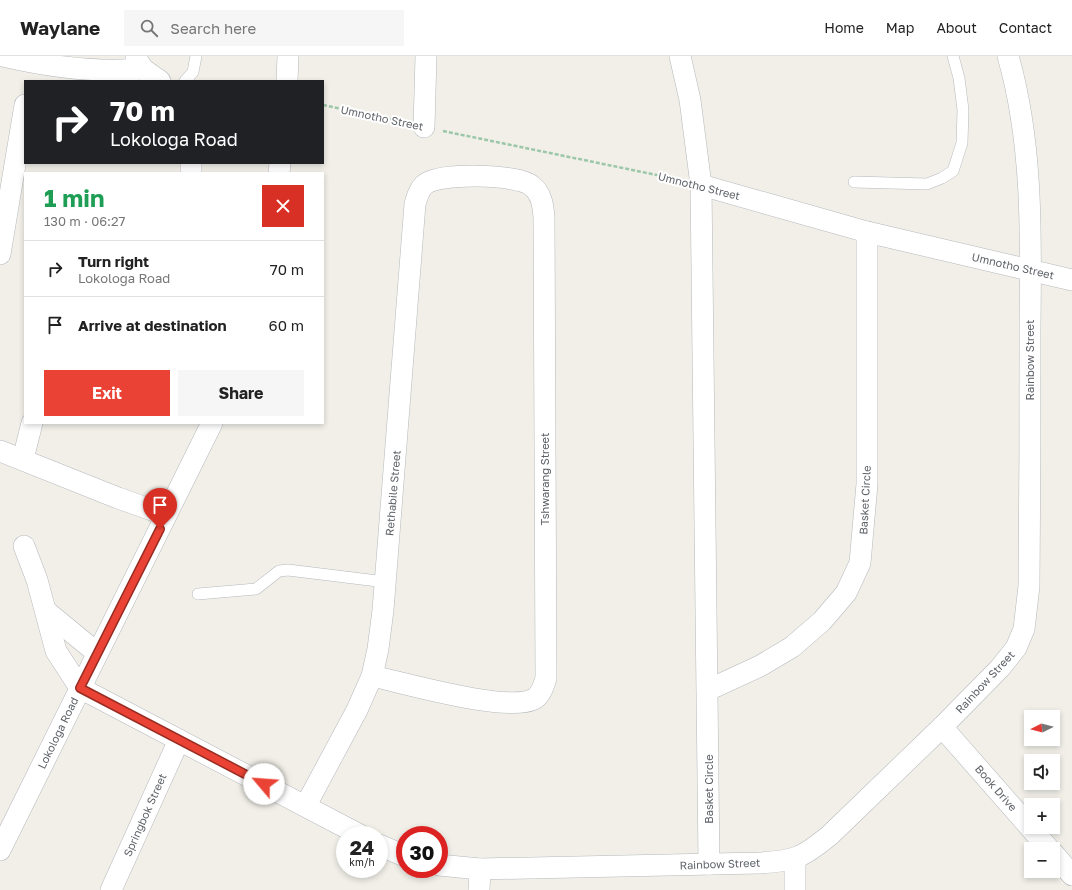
<!DOCTYPE html>
<html lang="en">
<head>
<meta charset="utf-8">
<style>
	:root { --surface:#fff; --page:#f6f6f6; --text:#222; --muted:#767676; --line:#e0e0e0; --accent:#ea4335 }
	body { margin:0; font-family:"Golos Text",sans-serif; background:var(--page); color:var(--text); height:100vh; display:flex; flex-direction:column; font-size:15px; white-space:nowrap }
	* { box-sizing:border-box; margin:0 }
	p { font-size:13px; color:var(--muted) }
	.icon { flex:none; width:22px; height:22px; fill:none; stroke:currentColor; stroke-width:2; stroke-linecap:round; stroke-linejoin:round }
	.map { position:relative; flex:1; overflow:hidden }
	.details { position:absolute; left:24px; top:116px; width:300px; height:252px; display:flex; flex-direction:column; background:var(--surface); border-radius:0px; box-shadow:0 2px 6px #0003 }
	.details>* { flex:none }
	.banner { position:absolute; left:24px; top:24px; width:300px; height:84px; border-radius:0px; box-shadow:0 2px 6px #0003; background:#202124; color:#fff; overflow:hidden }
	.needle { width:26px; rotate:264deg }
	.fabs { position:absolute; left:1024px; top:654px; display:grid; gap:8px }
	.fabs a { display:grid; place-items:center; width:36px; height:36px; border-radius:0px; background:var(--surface); box-shadow:0 2px 6px #0003; font-size:20px }
	.speed { position:absolute; left:336px; top:770px; display:flex; gap:8px; font-size:20px; font-weight:700; text-align:center }
	.speed>* { display:grid; place-content:center; width:52px; height:52px; border-radius:50%; background:var(--surface); box-shadow:0 2px 6px #0003; line-height:1 }
	.speed small { font-size:10px; font-weight:400 }
	.speed .limit { border:6px solid #d22; background:#fff; color:#111 }
	.pin { position:absolute; display:grid; place-items:center; width:34px; height:34px; color:#fff; margin:-41px -17px; border-radius:50% 50% 50% 0; rotate:-45deg; box-shadow:0 0 4px #0007 }
	.pin .icon { rotate:45deg }
	.me { position:absolute; width:44px; margin:-22px; rotate:297deg; stroke-linejoin:round; filter:drop-shadow(0 0 3px #0008) }
	.turn { display:flex; align-items:center; gap:14px; height:84px; padding:0 20px; font-size:18px }
	.turn .icon { width:52px; height:52px; stroke-width:2.5 }
	.turn b { display:block; font-size:28px; line-height:34px }
	.round { display:grid; place-items:center; flex:none; width:42px; height:42px; border-radius:0px; background:var(--page) }
	.summary { display:flex; align-items:center; justify-content:space-between; height:68px; padding:0 20px }
	h1 { font-size:24px; font-weight:700; line-height:30px; color:#1e9e55 }
	.button { display:flex; gap:8px; margin-top:auto; padding:8px 20px }
	.button a { flex:1; height:46px; border-radius:0px; background:var(--accent); color:#fff; font-size:16px; font-weight:700; line-height:46px; text-align:center }
	.button a+a { background:var(--page); color:var(--text) }
	ul { padding:0; list-style:none }
	li { display:flex; align-items:center; gap:12px; height:56px; padding:0 20px; border-top:1px solid var(--line) }
	li div { flex:1 }
	li b { display:block; font-size:15px }
	li em { font-style:normal }
	header { display:flex; align-items:center; gap:24px; box-sizing:border-box; height:56px; padding:0 20px; background:var(--surface); border-bottom:1px solid var(--line) }
	header strong { font-size:19px }
	nav { display:flex; gap:22px; margin-inline-start:auto; font-size:14px }
	.search { width:280px; height:36px; background:var(--page); display:flex; align-items:center; gap:10px; box-sizing:border-box; padding:0 14px; border-radius:0px; color:var(--muted); font-size:15px }
	.map>svg:first-child { display:block }
	.lines { fill:none; stroke-linecap:round; stroke-linejoin:round }
	.service-casing { stroke:#b5b8bc; stroke-width:12 }
	.minor-casing { stroke:#b5b8bc; stroke-width:22 }
	.path { stroke:#9cc7a9; stroke-width:2.5; stroke-dasharray:4 2; stroke-linecap:butt }
	.service { stroke:#fff; stroke-width:11 }
	.minor { stroke:#fff; stroke-width:21 }
	.route-casing { stroke:#982c22; stroke-width:10 }
	.route { stroke:#ea4335; stroke-width:7 }
	.labels { text-anchor:middle; stroke-width:4; stroke-linejoin:round; paint-order:stroke }
	.street-label { font-size:11px; fill:#5f6368; stroke:#fff }
</style>
</head>
<body>
<header>
<strong>Waylane</strong>
<div class="search"><svg class="icon" aria-label="search" viewBox="0 0 24 24"><circle cx="10" cy="10" r="6"/><path d="M15 15l6 6"/></svg>Search here</div>
<nav><a>Home</a><a>Map</a><a>About</a><a>Contact</a></nav>
</header>
<div class="map">
<svg width="1072" height="834" viewBox="0 0 1072 834">
	<rect width="100%" height="100%" fill="#f1efe8"/>
	<g class="lines">
		<g class="service-casing">
			<g id="service">
				<polyline points="185,25 193,16 196,0"/>
				<polyline points="854,126 927,128 942,122 953,115 962,87 963,54 959,22 953,0"/>
				<polyline points="198,538 256,533 279,515 288,514 386,526"/>
			</g>
		</g>
		<g class="minor-casing">
			<g id="minor">
				<path d="M3,0c47,11 92,17 140,13"/>
				<polyline points="680,0 690,44 701,129 709,808"/>
				<polyline points="136,2 143,13 160,25"/>
				<polyline points="287,25 288,0"/>
				<polyline points="424,71 426,0"/>
				<polyline points="191,117 191,107"/>
				<polyline points="279,117 280,107"/>
				<polyline points="701,129 867,176 1072,224"/>
				<polyline points="0,198 25,49"/>
				<polyline points="0,395 118,442 166,459"/>
				<polyline points="23,403 32,367"/>
				<polyline points="24,490 37,524 56,595 80,632 360,779"/>
				<polyline points="46,555 97,597"/>
				<polyline points="708,634 760,610 792,591 822,565 846,537 860,507 867,428 867,176"/>
				<polyline points="942,671 1049,793"/>
				<path d="M306,749l51,-95 15,-34 6,-27 5,-39 32,-406c2,-7 4,-14 9,-19 15,-13 94,-11 108,1 10,8 11,20 12,31l2,461c-2,7 -5,17 -12,21 -26,14 -129,-16 -162,-23"/>
				<polyline points="379,789 405,800"/>
				<polyline points="0,794 212,367"/>
				<polyline points="1053,797 1072,819"/>
				<path d="M439,809l41,4 279,-6c36,-2 43,-5 71,-28l112,-108 58,-59 16,-20 8,-19 5,-43c1,-87 1,-173 1,-260 1,-90 3,-183 -22,-270"/>
				<polyline points="111,834 179,684"/>
				<polyline points="479,834 480,813"/>
				<polyline points="795,834 795,803"/>
			</g>
		</g>
		<g class="path">
			<polyline points="323,49 405,66"/>
			<polyline points="443,75 681,124"/>
		</g>
		<use href="#service" class="service"/>
		<use href="#minor" class="minor"/>
	</g>
	<g class="lines">
		<g class="route-casing">
			<polyline id="route" points="160,473 80,632 264,728"/>
		</g>
		<use href="#route" class="route"/>
	</g>
	<g class="labels">
		<g class="street-label">
			<text transform="translate(382 62) rotate(12)" y="4">Umnotho Street</text>
			<text transform="translate(699 130) rotate(14)" y="4">Umnotho Street</text>
			<text transform="translate(1013 210) rotate(13)" y="4">Umnotho Street</text>
			<text transform="translate(1030 304) rotate(-90)" y="4">Rainbow Street</text>
			<text transform="translate(545 423) rotate(-90)" y="4">Tshwarang Street</text>
			<text transform="translate(393 437) rotate(-85)" y="4">Rethabile Street</text>
			<text transform="translate(865 444) rotate(-87)" y="4">Basket Circle</text>
			<text transform="translate(985 626) rotate(-47)" y="4">Rainbow Street</text>
			<text transform="translate(58 677) rotate(-64)" y="4">Lokologa Road</text>
			<text transform="translate(996 732) rotate(49)" y="4">Book Drive</text>
			<text transform="translate(709 733) rotate(-90)" y="4">Basket Circle</text>
			<text transform="translate(145 759) rotate(-66)" y="4">Springbok Street</text>
			<text transform="translate(720 808) rotate(-2)" y="4">Rainbow Street</text>
		</g>
	</g>
</svg>
<div class="fabs">
<a><svg class="needle" viewBox="-14 -14 28 28"><path d="M0-13l5 13h-10z" fill="#e53935"/><path d="M0 13l5-13h-10z" fill="#767676"/></svg></a>
<a><svg class="icon" aria-label="sound" viewBox="0 0 24 24"><path d="M4 9h4l5-4v14l-5-4H4zM17 9q2 3 0 6"/></svg></a>
<a>+</a>
<a>−</a>
</div>
<div class="speed"><div>24<small>km/h</small></div><div class="limit">30</div></div>
<div class="pin" style="left:160px;top:473px;background:#d93025"><svg class="icon" aria-label="arrive" viewBox="0 0 24 24"><path d="M6 21V4h12l-3 4 3 4H6"/></svg></div>
<svg class="me" style="left:264px;top:728px" viewBox="-20 -20 40 40"><circle r="19" fill="#fff"/><path d="M0-13L10 11 0 6-10 11z" fill="#ea4335"/></svg>
<div class="banner">
<div class="turn"><svg class="icon" aria-label="right" viewBox="0 0 24 24"><path d="M7 20v-9h11M14 6l5 5-5 5"/></svg><div><b>70 m</b>Lokologa Road</div></div>
</div>
<section class="details">
<div class="summary"><div><h1>1 min</h1><p>130 m · 06:27</p></div><a class="round" style="background:#d93025;color:#fff"><svg class="icon" aria-label="close" viewBox="0 0 24 24"><path d="M6 6l12 12M18 6L6 18"/></svg></a></div>
<ul>
<li><svg class="icon" aria-label="right" viewBox="0 0 24 24"><path d="M7 20v-9h11M14 6l5 5-5 5"/></svg><div><b>Turn right</b><p>Lokologa Road</p></div><em>70 m</em></li>
<li><svg class="icon" aria-label="arrive" viewBox="0 0 24 24"><path d="M6 21V4h12l-3 4 3 4H6"/></svg><div><b>Arrive at destination</b></div><em>60 m</em></li>
</ul>
<div class="button"><a>Exit</a><a>Share</a></div>
</section>
</div>
</body>
</html>
